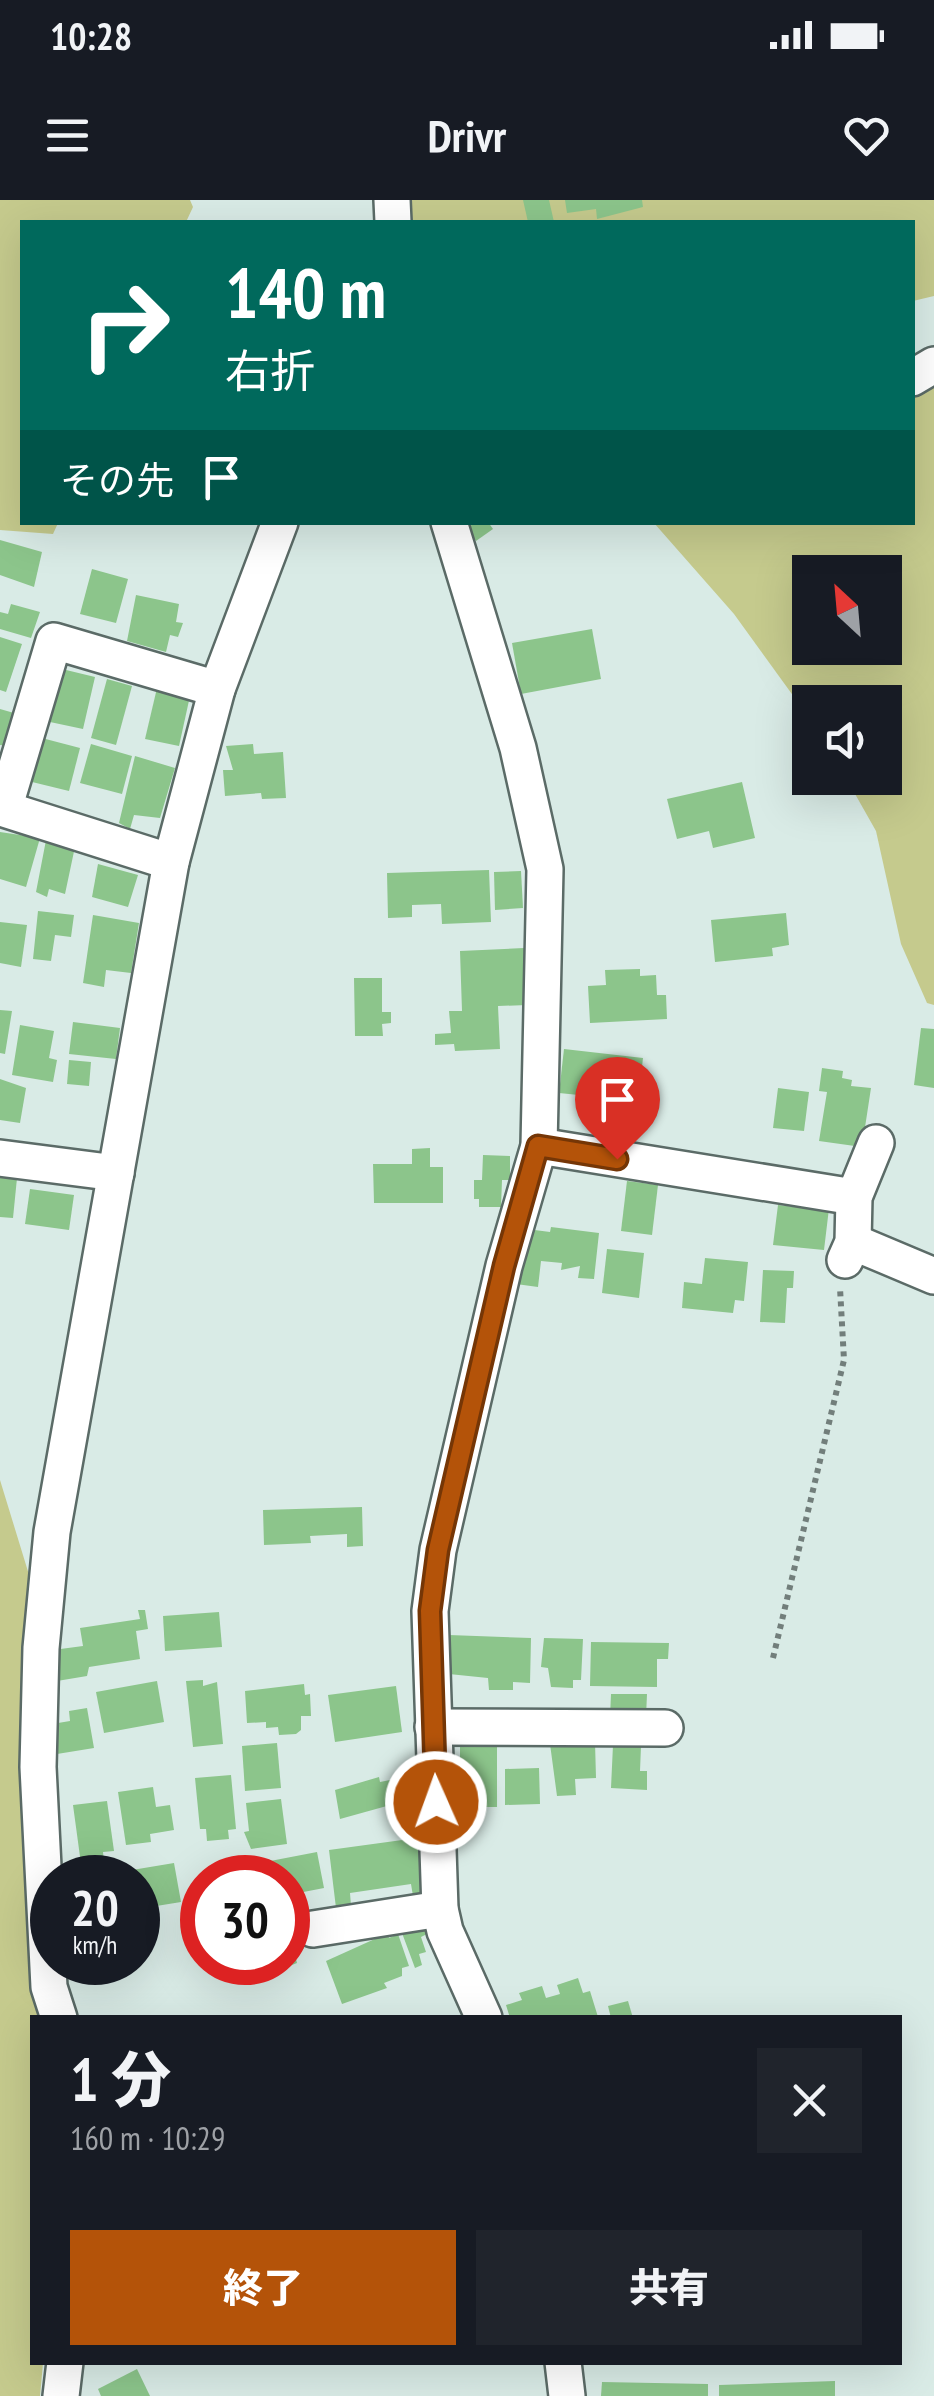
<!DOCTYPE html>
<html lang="ja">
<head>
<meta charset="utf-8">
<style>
	:root { --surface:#171b24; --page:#20242c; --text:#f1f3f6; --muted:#9ea1a6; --accent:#b45309 }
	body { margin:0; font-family:"PT Sans Narrow","Noto Sans JP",sans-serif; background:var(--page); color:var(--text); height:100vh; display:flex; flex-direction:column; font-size:38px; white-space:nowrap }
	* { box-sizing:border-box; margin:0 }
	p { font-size:32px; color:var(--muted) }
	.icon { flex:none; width:55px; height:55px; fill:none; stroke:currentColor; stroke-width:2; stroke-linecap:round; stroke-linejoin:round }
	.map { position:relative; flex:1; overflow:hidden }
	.drawer { position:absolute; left:30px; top:1815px; width:872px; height:350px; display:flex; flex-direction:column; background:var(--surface); border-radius:0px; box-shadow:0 10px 40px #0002 }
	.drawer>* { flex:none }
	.guide { position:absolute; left:20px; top:20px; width:895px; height:305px; border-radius:0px; box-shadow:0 10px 40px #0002; background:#00695c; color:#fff; overflow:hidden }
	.needle { width:65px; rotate:334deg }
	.controls { position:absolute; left:792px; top:355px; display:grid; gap:20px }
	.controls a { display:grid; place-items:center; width:110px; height:110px; border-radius:0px; background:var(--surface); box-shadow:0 10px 40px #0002; font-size:50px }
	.speed { position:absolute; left:30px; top:1655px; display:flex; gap:20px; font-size:50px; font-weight:700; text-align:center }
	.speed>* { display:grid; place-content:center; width:130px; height:130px; border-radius:50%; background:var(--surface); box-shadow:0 10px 40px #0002; line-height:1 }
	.speed small { font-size:25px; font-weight:400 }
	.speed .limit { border:15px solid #d22; background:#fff; color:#111 }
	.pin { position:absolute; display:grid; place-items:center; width:85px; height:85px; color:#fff; margin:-102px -42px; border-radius:50% 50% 50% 0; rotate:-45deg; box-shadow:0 0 10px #0007 }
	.pin .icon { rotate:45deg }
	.me { position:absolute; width:110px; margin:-55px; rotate:358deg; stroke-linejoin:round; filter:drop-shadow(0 0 8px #0008) }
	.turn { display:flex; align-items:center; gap:35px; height:210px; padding:0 40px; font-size:45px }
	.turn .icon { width:130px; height:130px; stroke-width:2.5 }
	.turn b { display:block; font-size:70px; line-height:85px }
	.then { display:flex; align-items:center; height:95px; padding:0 40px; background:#0003; gap:20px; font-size:38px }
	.round { display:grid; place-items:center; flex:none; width:105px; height:105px; border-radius:0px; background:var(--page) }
	.summary { display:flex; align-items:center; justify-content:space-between; height:170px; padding:0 40px }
	h1 { font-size:60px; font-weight:800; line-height:75px }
	.primary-button { display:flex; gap:20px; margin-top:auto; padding:20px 40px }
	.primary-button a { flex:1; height:115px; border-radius:0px; background:var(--accent); color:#fff; font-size:40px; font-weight:800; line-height:115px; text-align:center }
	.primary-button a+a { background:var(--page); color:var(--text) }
	.status { display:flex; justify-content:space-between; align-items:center; height:70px; padding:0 50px; background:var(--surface); direction:ltr }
	.status svg { height:28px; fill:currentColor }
	header { display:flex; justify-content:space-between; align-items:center; height:130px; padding:0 40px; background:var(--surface); font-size:45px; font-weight:800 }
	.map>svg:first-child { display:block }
	.green { fill:#c5ca8d; fill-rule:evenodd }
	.building { fill:#8cc58b }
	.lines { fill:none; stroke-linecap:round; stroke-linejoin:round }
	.minor-casing { stroke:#5b6b67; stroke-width:40 }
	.path { stroke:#727e7b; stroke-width:6; stroke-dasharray:5 5; stroke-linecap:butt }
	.minor { stroke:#fff; stroke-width:35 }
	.route-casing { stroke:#753606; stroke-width:25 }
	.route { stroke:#b45309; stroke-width:18 }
</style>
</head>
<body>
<div class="status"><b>10:28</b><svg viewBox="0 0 49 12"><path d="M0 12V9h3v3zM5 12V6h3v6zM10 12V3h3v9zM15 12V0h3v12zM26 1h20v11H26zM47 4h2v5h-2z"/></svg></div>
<header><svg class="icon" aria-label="menu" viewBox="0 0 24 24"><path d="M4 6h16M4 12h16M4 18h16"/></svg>Drivr<svg class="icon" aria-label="heart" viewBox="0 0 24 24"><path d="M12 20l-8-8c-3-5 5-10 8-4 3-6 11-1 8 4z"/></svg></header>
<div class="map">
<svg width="934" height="2196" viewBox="0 0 934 2196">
	<rect width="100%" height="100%" fill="#d9ebe6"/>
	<g class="green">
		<polygon points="0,0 190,0 193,7 186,22 22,22 22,322 58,323 53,334 0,330"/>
		<polygon points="398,0 934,0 934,96 913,101 912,22 400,22"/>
		<path d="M934,178v627l-7,-2 -26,-59 -25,-113 -30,-53h39v-76h-75v17l-76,-105 -80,-91 258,-1 1,-134zM810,372h75v76h-75z"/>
		<polygon points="0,1280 30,1378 29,1692 45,1817 32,1818 32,2162 43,2163 40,2196 0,2196"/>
	</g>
	<g class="building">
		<polygon points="523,0 549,0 554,22 528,22"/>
		<polygon points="565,0 642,0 643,7 597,19 596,9 567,13"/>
		<polygon points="476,322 488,322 493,329 476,341 467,328"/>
		<polygon points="0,340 42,352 34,387 0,375"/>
		<polygon points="92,369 128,379 116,423 80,414"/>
		<polygon points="136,395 179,404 176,422 183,423 178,437 170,435 166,452 127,441"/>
		<polygon points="11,404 40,412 31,438 0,429 0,412 8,414"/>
		<polygon points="592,429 601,479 521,494 512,443"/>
		<polygon points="0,437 22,444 6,492 0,490"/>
		<polygon points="62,469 95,477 83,529 50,522"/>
		<polygon points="107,479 132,486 116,545 91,538"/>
		<polygon points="157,488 190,496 179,546 145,539"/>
		<polygon points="0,509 14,513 7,546 0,545"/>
		<polygon points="38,537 80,548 69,591 28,581"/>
		<polygon points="91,544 132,556 122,594 80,583"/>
		<polygon points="253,544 254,554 283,552 286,598 262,599 261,593 225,596 223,570 233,570 226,546"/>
		<polygon points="135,556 175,568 160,618 134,615 130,629 119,623"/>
		<polygon points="742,582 755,638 713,648 709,631 677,639 667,599"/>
		<polygon points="0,632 40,638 26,687 0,679"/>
		<polygon points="47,635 76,642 65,694 49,689 47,697 36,692"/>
		<polygon points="98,664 138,675 128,707 92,697"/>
		<polygon points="489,670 491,722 442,724 441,704 412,705 412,717 388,718 387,673"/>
		<polygon points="521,671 523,708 495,710 494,672"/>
		<polygon points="38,711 74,715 71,737 55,735 51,761 33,759"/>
		<polygon points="786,713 789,745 772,748 773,756 715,762 711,720"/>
		<polygon points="93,715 139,723 131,773 106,770 104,787 83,783"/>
		<polygon points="0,722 27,725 21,767 0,763"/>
		<polygon points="524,748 527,805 498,806 500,849 455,851 454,844 435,845 435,834 451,833 449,811 462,811 460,751"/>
		<polygon points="640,769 640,776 656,775 657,795 666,795 667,819 590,823 588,786 606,785 605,770"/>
		<polygon points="354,778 382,778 382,812 391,812 391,823 382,824 383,836 355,836"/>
		<polygon points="0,810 12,811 5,854 0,853"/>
		<polygon points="73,822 120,828 116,859 69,854"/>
		<polygon points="20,825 54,831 49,858 57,860 53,882 12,875"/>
		<polygon points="921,828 934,829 934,888 914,885"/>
		<polygon points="564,849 643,858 638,901 559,893"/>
		<polygon points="69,860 91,862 89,886 67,884"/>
		<polygon points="822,868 843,871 842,878 852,880 851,886 871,888 862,947 819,941 827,892 819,891"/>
		<polygon points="0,879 26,888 20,923 0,920"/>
		<polygon points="778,888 809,892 804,931 773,928"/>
		<polygon points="430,948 430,967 443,967 443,1003 374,1003 373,964 412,964 412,949"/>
		<polygon points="483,955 510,956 510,980 502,980 501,1007 479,1007 479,999 474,999 474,980 482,980"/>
		<polygon points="0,976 17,978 13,1018 0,1017"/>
		<polygon points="627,981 658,985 652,1035 621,1031"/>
		<polygon points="30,989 74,995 69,1030 25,1024"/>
		<polygon points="806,997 830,1000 824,1050 773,1045 778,1005 805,1008"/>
		<polygon points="551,1027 599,1033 594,1079 578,1078 580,1066 561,1070 562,1063 541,1061 538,1087 516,1084 527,1029 550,1032"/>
		<polygon points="607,1049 644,1053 639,1098 602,1093"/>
		<polygon points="705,1058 748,1062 744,1101 735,1100 733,1113 682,1108 684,1082 702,1084"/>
		<polygon points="763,1070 794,1071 793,1088 787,1088 785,1123 760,1122"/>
		<polygon points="362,1307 363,1346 347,1347 347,1334 310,1336 311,1343 264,1345 263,1310"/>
		<polygon points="138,1410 145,1410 148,1429 136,1431 140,1459 89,1467 87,1476 57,1481 53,1450 83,1446 80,1428 140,1419"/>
		<polygon points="219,1412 222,1447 165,1451 163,1416"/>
		<polygon points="449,1435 531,1438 530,1483 513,1482 513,1490 489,1490 488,1478 449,1474"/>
		<polygon points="544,1438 583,1439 581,1480 573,1480 573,1488 551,1487 548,1468 541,1467"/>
		<polygon points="591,1442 669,1443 668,1459 657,1459 657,1487 590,1486"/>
		<polygon points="203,1480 203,1486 217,1482 223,1544 193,1547 186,1481"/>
		<polygon points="157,1481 164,1522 104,1533 96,1492"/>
		<polygon points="304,1484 305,1495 310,1494 311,1516 301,1516 301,1530 296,1534 279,1535 278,1527 266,1528 266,1522 247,1523 245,1491"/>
		<polygon points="396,1486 402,1532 335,1542 328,1495"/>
		<polygon points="611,1494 647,1494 646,1517 610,1517"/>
		<polygon points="87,1508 94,1548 57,1554 52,1524 70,1521 69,1511"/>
		<polygon points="595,1542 596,1578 575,1579 576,1595 557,1596 550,1544"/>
		<polygon points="277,1543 281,1588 245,1591 242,1546"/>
		<rect x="460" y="1543" width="37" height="64"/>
		<polygon points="613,1545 641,1546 640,1571 647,1571 647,1590 611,1588"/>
		<polygon points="539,1568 540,1604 505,1605 505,1569"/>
		<polygon points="231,1575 236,1629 228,1630 229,1639 207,1641 206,1629 200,1629 195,1578"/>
		<polygon points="379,1577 380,1582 390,1580 394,1604 340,1619 335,1590"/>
		<polygon points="153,1587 156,1607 170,1605 174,1630 150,1634 151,1642 126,1645 118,1592"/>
		<polygon points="281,1599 287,1644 251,1649 244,1632 249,1631 246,1603"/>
		<polygon points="107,1601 114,1651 103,1652 104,1661 81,1664 73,1605"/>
		<polygon points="417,1638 424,1695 413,1696 411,1684 350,1693 351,1706 336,1708 329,1650"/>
		<polygon points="317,1652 324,1688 288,1695 288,1678 268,1678 265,1662"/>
		<polygon points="174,1663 181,1702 138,1709 138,1678 121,1678 120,1672"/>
		<polygon points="298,1725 304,1749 294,1751 297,1763 259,1778 255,1762 288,1762 288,1727"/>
		<polygon points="424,1726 427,1734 421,1737 426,1752 419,1754 422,1765 415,1768 402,1733"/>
		<polygon points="388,1733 389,1738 398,1734 409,1766 402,1768 402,1776 384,1783 387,1788 342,1804 326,1761"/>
		<polygon points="578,1778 583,1793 590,1791 598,1817 510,1818 506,1805 522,1800 519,1793 542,1786 546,1798 560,1794 557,1785"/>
		<polygon points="628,1801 633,1818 611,1818 608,1806"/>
		<polygon points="137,2169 150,2196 101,2196 98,2189"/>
		<polygon points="835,2181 835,2196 719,2196 719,2185"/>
		<polygon points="602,2182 708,2184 708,2196 601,2196"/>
	</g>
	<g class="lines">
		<g class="minor-casing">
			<g id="minor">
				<polyline points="392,0 393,22"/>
				<polyline points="912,178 934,165"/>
				<polyline points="449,322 518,548 545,669 539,946 504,1066 438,1350 430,1411 440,1709 445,1731 484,1818"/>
				<polyline points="171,662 4,609 54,441 217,489"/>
				<polyline points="539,946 854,997"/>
				<polyline points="0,958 116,973"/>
				<polyline points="853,1042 934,1076"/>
				<polyline points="845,1060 853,1042 854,997 876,943"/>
				<polyline points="433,1527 665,1528"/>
				<polyline points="313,1729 440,1709"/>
				<polyline points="59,1818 49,1787 38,1567 41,1448 52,1332 171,662 217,489 280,322"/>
				<polyline points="563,2162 567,2196"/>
				<polyline points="61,2196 65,2162"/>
			</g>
		</g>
		<polyline class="path" points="773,1458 844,1160 840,1088"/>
		<use href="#minor" class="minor"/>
	</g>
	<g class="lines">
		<g class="route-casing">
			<polyline id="route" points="436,1602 430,1411 438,1350 504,1066 538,946 617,959"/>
		</g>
		<use href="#route" class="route"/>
	</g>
</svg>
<div class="controls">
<a><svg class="needle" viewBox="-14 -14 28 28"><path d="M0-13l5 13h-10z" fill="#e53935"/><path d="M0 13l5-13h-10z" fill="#9ea1a6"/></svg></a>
<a><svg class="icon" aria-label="sound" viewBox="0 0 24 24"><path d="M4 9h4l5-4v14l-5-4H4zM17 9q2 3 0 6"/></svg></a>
</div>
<div class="speed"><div>20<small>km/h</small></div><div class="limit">30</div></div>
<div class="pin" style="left:617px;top:959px;background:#d93025"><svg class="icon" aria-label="arrive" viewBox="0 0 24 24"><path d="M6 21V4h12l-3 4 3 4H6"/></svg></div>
<svg class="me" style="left:436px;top:1602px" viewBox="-20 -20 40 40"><circle r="17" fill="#b45309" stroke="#fff" stroke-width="3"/><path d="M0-11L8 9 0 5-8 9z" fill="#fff"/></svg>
<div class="guide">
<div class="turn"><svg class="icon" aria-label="right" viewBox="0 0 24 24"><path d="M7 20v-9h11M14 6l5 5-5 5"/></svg><div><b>140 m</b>右折</div></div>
<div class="then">その先<svg class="icon" aria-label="arrive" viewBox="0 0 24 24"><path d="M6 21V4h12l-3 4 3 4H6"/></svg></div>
</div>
<section class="drawer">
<div class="summary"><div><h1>1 分</h1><p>160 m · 10:29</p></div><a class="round"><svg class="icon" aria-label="close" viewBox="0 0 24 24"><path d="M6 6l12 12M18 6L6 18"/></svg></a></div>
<div class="primary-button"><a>終了</a><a>共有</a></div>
</section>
</div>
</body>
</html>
